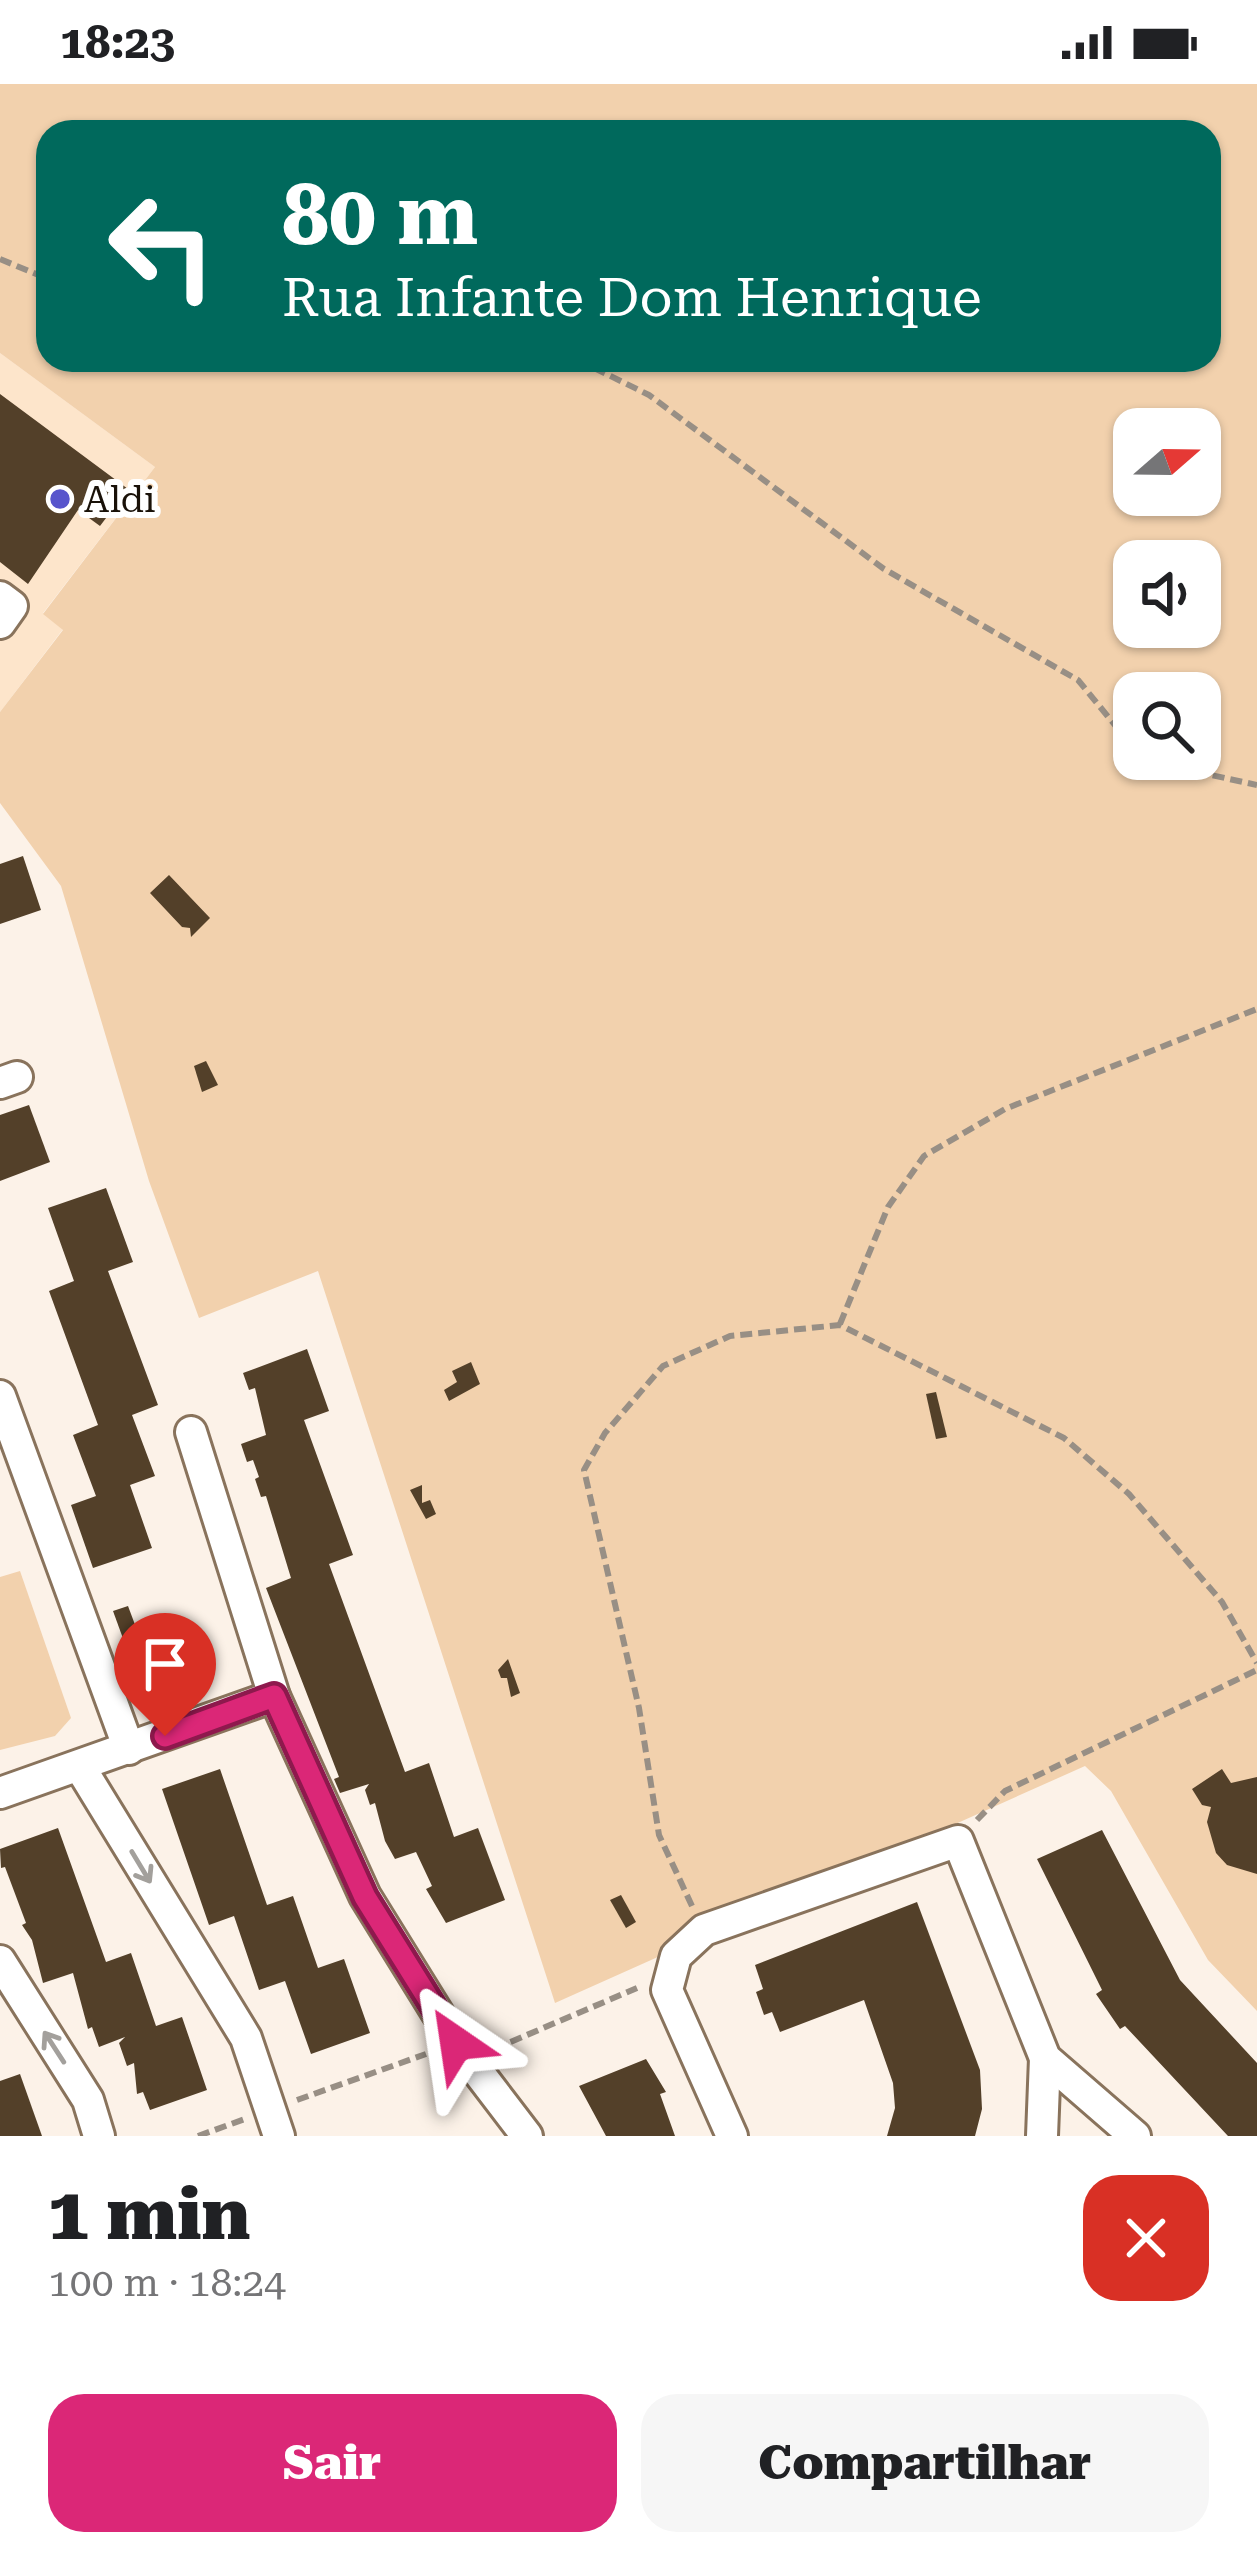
<!DOCTYPE html>
<html lang="pt">
<head>
<meta charset="utf-8">
<style>
	:root { --surface:#fff; --page:#f6f6f6; --text:#202124; --muted:#757577; --accent:#db2777 }
	body { margin:0; font-family:"Roboto Serif",serif; background:var(--page); color:var(--text); height:100vh; display:flex; flex-direction:column; font-size:45px; white-space:nowrap }
	* { box-sizing:border-box; margin:0 }
	p { font-size:39px; color:var(--muted) }
	.icon { flex:none; width:66px; height:66px; fill:none; stroke:currentColor; stroke-width:2; stroke-linecap:round; stroke-linejoin:round }
	.map { position:relative; height:2052px; overflow:hidden }
	.panel { display:flex; flex-direction:column; background:var(--surface); flex:1 }
	.panel>* { flex:none }
	.top-card { position:absolute; left:36px; top:36px; width:1185px; height:252px; border-radius:36px; box-shadow:0 3px 9px #0004; background:#00695c; color:#fff; overflow:hidden }
	.needle { width:78px; rotate:70deg }
	.controls { position:absolute; left:1113px; top:324px; display:grid; gap:24px }
	.controls a { display:grid; place-items:center; width:108px; height:108px; border-radius:24px; background:var(--surface); box-shadow:0 3px 9px #0004; font-size:60px }
	.pin { position:absolute; display:grid; place-items:center; width:102px; height:102px; color:#fff; margin:-123px -51px; border-radius:50% 50% 50% 0; rotate:-45deg; box-shadow:0 0 12px #0007 }
	.pin .icon { rotate:45deg }
	.me { position:absolute; width:132px; margin:-66px; rotate:328deg; stroke-linejoin:round; filter:drop-shadow(0 0 9px #0008) }
	.turn { display:flex; align-items:center; gap:42px; height:252px; padding:0 48px; font-size:54px }
	.turn .icon { width:156px; height:156px; stroke-width:2.5 }
	.turn b { display:block; font-size:84px; line-height:102px }
	.round { display:grid; place-items:center; flex:none; width:126px; height:126px; border-radius:36px; background:var(--page) }
	.head { display:flex; align-items:center; justify-content:space-between; height:204px; padding:0 48px }
	h1 { font-size:72px; font-weight:800; line-height:90px }
	.primary-button { display:flex; gap:24px; margin-top:auto; padding:24px 48px }
	.primary-button a { flex:1; height:138px; border-radius:36px; background:var(--accent); color:#fff; font-size:48px; font-weight:800; line-height:138px; text-align:center }
	.primary-button a+a { background:var(--page); color:var(--text) }
	.status { display:flex; justify-content:space-between; align-items:center; height:84px; padding:0 60px; background:var(--surface); direction:ltr }
	.status svg { height:33px; fill:currentColor }
	.map>svg:first-child { display:block }
	.built { fill:#fde5cb }
	.green { fill:#f2d1ad; fill-rule:evenodd }
	.building { fill:#534029 }
	.lines { fill:none; stroke-linecap:round; stroke-linejoin:round }
	.minor-casing { stroke:#89735c; stroke-width:36 }
	.path { stroke:#988f85; stroke-width:6; stroke-dasharray:12 6; stroke-linecap:butt }
	.minor { stroke:#fff; stroke-width:30 }
	.oneway { stroke:#a3a09c }
	.route-casing { stroke:#8e194d; stroke-width:30 }
	.route { stroke:#db2777; stroke-width:21 }
	.poi-dot { fill:#5754cc; stroke:#fff; stroke-width:4.5 }
	.labels { text-anchor:middle; stroke-width:12; stroke-linejoin:round; paint-order:stroke }
	.poi-label { font-size:36px; fill:#191108; stroke:#fff; text-anchor:start }
</style>
</head>
<body>
<div class="status"><b>18:23</b><svg viewBox="0 0 49 12"><path d="M0 12V9h3v3zM5 12V6h3v6zM10 12V3h3v9zM15 12V0h3v12zM26 1h20v11H26zM47 4h2v5h-2z"/></svg></div>
<div class="map">
<svg width="1257" height="2052" viewBox="0 0 1257 2052">
	<rect width="100%" height="100%" fill="#fcf2e8"/>
	<polygon class="built" points="0,269 155,383 43,529 63,545 0,628"/>
	<g class="green">
		<path d="M0,0h1257v1927l-49,-51 -97,-169 -26,-25 -530,237 -237,-732 -119,47 -50,-137 -88,-295 -61,-83v-91l63,-82 -20,-16 112,-147 -155,-114zM48,48h1161v228h-1161zM1134,345h66v66h-66zM1134,477h66v66h-66zM1134,609h66v66h-66z"/>
		<polygon points="20,1487 71,1634 55,1652 0,1666 0,1493"/>
	</g>
	<g class="building">
		<polygon points="0,310 128,405 100,442 78,426 28,500 0,478"/>
		<polygon points="23,772 41,826 0,840 0,780"/>
		<polygon points="169,791 210,834 191,853 190,844 182,843 150,809"/>
		<polygon points="206,977 218,1001 202,1008 194,982"/>
		<polygon points="29,1021 50,1078 0,1097 0,1031"/>
		<polygon points="106,1104 133,1178 108,1187 158,1321 132,1331 155,1392 130,1401 152,1464 93,1484 71,1421 96,1412 73,1351 98,1341 49,1207 74,1197 48,1124"/>
		<polygon points="307,1265 329,1327 304,1336 353,1471 329,1480 405,1688 429,1679 454,1753 478,1744 505,1816 446,1839 426,1805 432,1802 416,1768 395,1775 385,1757 375,1719 370,1721 365,1706 369,1700 340,1709 334,1695 339,1693 266,1504 291,1494 266,1412 261,1413 255,1395 259,1393 253,1376 247,1378 241,1360 266,1351 255,1304 249,1306 243,1289"/>
		<polygon points="471,1278 480,1300 449,1317 444,1306 457,1298 452,1287"/>
		<polygon points="936,1308 947,1353 936,1355 926,1310"/>
		<polygon points="422,1401 422,1419 430,1416 436,1430 426,1435 410,1406"/>
		<polygon points="128,1522 140,1554 125,1560 113,1527"/>
		<polygon points="508,1575 520,1609 511,1613 507,1594 501,1594 498,1586"/>
		<polygon points="220,1685 267,1821 293,1812 318,1884 344,1875 370,1949 311,1970 285,1897 259,1906 234,1832 209,1841 162,1705"/>
		<polygon points="1222,1685 1231,1699 1257,1693 1257,1790 1227,1781 1216,1769 1207,1738 1211,1723 1202,1721 1192,1705"/>
		<polygon points="58,1744 106,1878 131,1869 156,1942 182,1933 207,2006 150,2026 143,2008 137,2010 134,1979 127,1982 119,1959 125,1953 99,1963 92,1943 88,1945 73,1889 43,1899 32,1856 22,1841 26,1839 5,1783 1,1784 0,1765"/>
		<polygon points="1102,1746 1180,1896 1257,1979 1257,2052 1228,2052 1125,1942 1120,1945 1096,1910 1102,1906 1037,1775"/>
		<polygon points="621,1811 636,1838 626,1844 610,1816"/>
		<polygon points="917,1818 980,1986 982,2025 975,2052 887,2052 895,2024 893,1999 864,1916 780,1948 772,1928 764,1931 756,1908 763,1905 755,1881"/>
		<polygon points="646,1975 666,2008 660,2010 675,2052 606,2052 579,2002"/>
		<polygon points="20,1990 42,2052 0,2052 0,1997"/>
	</g>
	<g class="lines">
		<g class="minor-casing">
			<g id="minor">
				<polyline points="0,513 12,522 0,539"/>
				<polyline points="0,999 17,993"/>
				<polyline points="0,1312 129,1665"/>
				<polyline points="191,1348 274,1612 365,1812 456,1959 527,2052"/>
				<polyline points="80,1683 246,1954 279,2052"/>
				<polyline points="0,1709 274,1612"/>
				<polyline points="0,1877 88,2016 99,2052"/>
				<polyline points="732,2052 667,1906 676,1872 704,1846 958,1757 1045,1974 1135,2052"/>
				<polyline points="1042,2052 1045,1974"/>
			</g>
		</g>
		<g class="path">
			<polyline points="0,175 48,195"/>
			<polyline points="578,276 649,311 884,485 1078,596 1119,646 1134,656"/>
			<polyline points="1162,675 1174,683 1257,701"/>
			<polyline points="840,1240 888,1123 924,1072 1005,1025 1257,925"/>
			<polyline points="977,1736 1005,1707 1257,1586"/>
			<polyline points="692,1822 659,1751 639,1624 584,1386 605,1349 663,1282 730,1252 840,1241 1064,1354 1129,1410 1222,1518 1257,1579"/>
			<polyline points="494,1965 637,1904"/>
			<polyline points="297,2016 426,1970"/>
			<polyline points="198,2052 245,2035"/>
		</g>
		<use href="#minor" class="minor"/>
	</g>
	<defs><path id="oneway-shaft" d="M-6 0H5M1.5-3L5.5 0L1.5 3" fill="none" stroke-width="1.6" stroke-linecap="round" stroke-linejoin="round" transform="scale(3)"/></defs>
	<g class="oneway">
		<use href="#oneway-shaft" transform="translate(141 1783) rotate(59)"/>
		<use href="#oneway-shaft" transform="translate(54 1963) rotate(-123)"/>
	</g>
	<g class="lines">
		<g class="route-casing">
			<polyline id="route" points="165,1652 274,1612 365,1813 456,1959"/>
		</g>
		<use href="#route" class="route"/>
	</g>
	<circle class="poi-dot" cx="60" cy="415" r="12"/>
	<g class="labels">
		<g class="poi-label">
			<text x="84" y="428">Aldi</text>
		</g>
	</g>
</svg>
<div class="controls">
<a><svg class="needle" viewBox="-14 -14 28 28"><path d="M0-13l5 13h-10z" fill="#e53935"/><path d="M0 13l5-13h-10z" fill="#757577"/></svg></a>
<a><svg class="icon" aria-label="sound" viewBox="0 0 24 24"><path d="M4 9h4l5-4v14l-5-4H4zM17 9q2 3 0 6"/></svg></a>
<a><svg class="icon" aria-label="search" viewBox="0 0 24 24"><circle cx="10" cy="10" r="6"/><path d="M15 15l6 6"/></svg></a>
</div>
<div class="pin" style="left:165px;top:1652px;background:#d93025"><svg class="icon" aria-label="arrive" viewBox="0 0 24 24"><path d="M6 21V4h12l-3 4 3 4H6"/></svg></div>
<svg class="me" style="left:456px;top:1959px" viewBox="-20 -20 40 40"><path d="M0-17L14 15 0 8-14 15z" fill="#db2777" stroke="#fff" stroke-width="4"/></svg>
<div class="top-card">
<div class="turn"><svg class="icon" aria-label="left" viewBox="0 0 24 24"><path d="M17 20v-9H6M10 6l-5 5 5 5"/></svg><div><b>80 m</b>Rua Infante Dom Henrique</div></div>
</div>
</div>
<section class="panel">
<div class="head"><div><h1>1 min</h1><p>100 m · 18:24</p></div><a class="round" style="background:#d93025;color:#fff"><svg class="icon" aria-label="close" viewBox="0 0 24 24"><path d="M6 6l12 12M18 6L6 18"/></svg></a></div>
<div class="primary-button"><a>Sair</a><a>Compartilhar</a></div>
</section>
</body>
</html>
